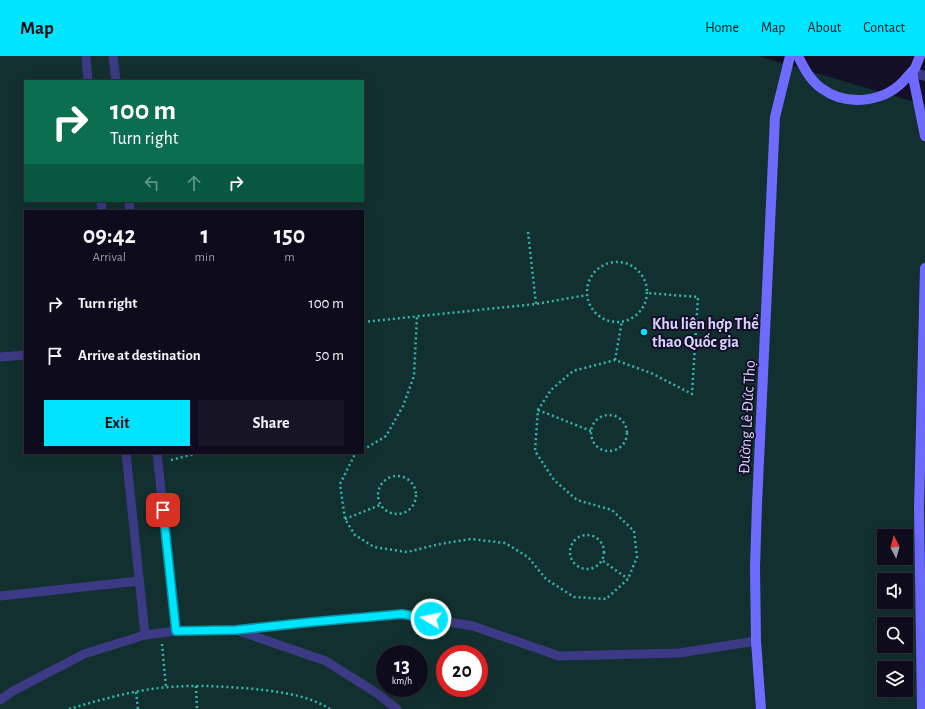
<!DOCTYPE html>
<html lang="en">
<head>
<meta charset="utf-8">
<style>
	:root { --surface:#0e0b1c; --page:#171425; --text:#f1f3f6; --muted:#9b9ba3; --line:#2e2b3b; --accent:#00e5ff }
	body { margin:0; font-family:"Alegreya Sans",sans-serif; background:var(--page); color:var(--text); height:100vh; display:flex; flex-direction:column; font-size:15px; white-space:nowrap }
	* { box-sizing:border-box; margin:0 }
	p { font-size:13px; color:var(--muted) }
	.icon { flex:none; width:22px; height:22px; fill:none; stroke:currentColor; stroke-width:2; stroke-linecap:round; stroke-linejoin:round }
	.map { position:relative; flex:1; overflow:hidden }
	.side { position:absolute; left:24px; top:154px; width:340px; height:244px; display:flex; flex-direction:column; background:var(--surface); border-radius:0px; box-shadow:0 4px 16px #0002,0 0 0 1px var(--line) }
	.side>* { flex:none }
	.guide { position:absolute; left:24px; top:24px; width:340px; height:122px; border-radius:0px; box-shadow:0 4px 16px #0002,0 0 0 1px var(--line); background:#0b6e4f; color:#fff; overflow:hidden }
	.needle { width:26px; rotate:354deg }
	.controls { position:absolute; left:877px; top:473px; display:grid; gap:8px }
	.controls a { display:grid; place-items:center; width:36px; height:36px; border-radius:0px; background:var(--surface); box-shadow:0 4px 16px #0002,0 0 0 1px var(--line); font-size:20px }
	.speed { position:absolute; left:376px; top:589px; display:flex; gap:8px; font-size:20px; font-weight:700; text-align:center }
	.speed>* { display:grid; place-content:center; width:52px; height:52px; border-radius:50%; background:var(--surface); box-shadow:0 4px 16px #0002,0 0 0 1px var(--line); line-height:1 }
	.speed small { font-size:10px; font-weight:400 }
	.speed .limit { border:6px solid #d22; background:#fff; color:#111 }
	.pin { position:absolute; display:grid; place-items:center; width:34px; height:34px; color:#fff; margin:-17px; border-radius:8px; box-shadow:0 2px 6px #0006 }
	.me { position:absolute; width:44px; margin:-22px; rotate:280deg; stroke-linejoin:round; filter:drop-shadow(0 0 3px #0008) }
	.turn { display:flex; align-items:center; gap:14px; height:84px; padding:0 20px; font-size:18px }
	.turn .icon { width:52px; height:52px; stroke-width:2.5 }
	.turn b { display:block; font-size:28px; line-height:34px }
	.lanes { display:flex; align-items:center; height:38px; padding:0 20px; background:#0003; justify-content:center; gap:20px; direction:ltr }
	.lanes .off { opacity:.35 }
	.eta { display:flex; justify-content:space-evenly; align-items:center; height:68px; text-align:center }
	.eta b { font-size:24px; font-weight:700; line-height:28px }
	.action { display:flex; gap:8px; margin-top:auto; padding:8px 20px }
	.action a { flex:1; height:46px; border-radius:0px; background:var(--accent); color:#111; font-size:16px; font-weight:700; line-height:46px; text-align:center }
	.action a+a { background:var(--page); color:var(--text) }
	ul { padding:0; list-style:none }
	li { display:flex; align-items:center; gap:12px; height:52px; padding:0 20px }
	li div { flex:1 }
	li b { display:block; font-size:15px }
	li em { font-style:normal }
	header { display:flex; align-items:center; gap:24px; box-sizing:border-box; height:56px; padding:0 20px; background:var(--accent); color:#111 }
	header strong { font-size:19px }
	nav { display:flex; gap:22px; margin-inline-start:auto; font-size:14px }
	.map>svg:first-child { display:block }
	.green { fill:#12302f; fill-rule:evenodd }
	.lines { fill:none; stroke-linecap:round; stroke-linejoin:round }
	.path { stroke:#2fb8b0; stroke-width:2.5; stroke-dasharray:2 3; stroke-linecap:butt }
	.service { stroke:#3d3a85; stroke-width:9 }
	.minor { stroke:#3d3a85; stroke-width:10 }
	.secondary { stroke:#6f6bff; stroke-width:10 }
	.route-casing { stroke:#0095a6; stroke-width:10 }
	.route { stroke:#00e5ff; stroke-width:7 }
	.poi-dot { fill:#00e5ff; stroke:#130f26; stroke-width:1.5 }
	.labels { text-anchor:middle; stroke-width:4; stroke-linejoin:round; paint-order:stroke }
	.poi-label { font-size:16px; font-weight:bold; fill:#d9d4ff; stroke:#130f26; text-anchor:start }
	.street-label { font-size:16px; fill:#d9d4ff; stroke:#130f26 }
</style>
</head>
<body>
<header>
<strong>Map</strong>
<nav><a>Home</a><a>Map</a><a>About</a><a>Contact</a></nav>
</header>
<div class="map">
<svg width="925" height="653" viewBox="0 0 925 653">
	<rect width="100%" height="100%" fill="#130f26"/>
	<path class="green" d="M0,0h758l167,49v604h-925zM25,25h338v120h-338zM25,155h338v242h-338zM884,480h22v22h-22zM884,524h22v22h-22zM884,568h22v22h-22zM385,598h34v34h-34zM445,598h34v34h-34zM884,612h22v22h-22z"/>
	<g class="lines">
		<g class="path">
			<polyline points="528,176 536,248"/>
			<circle cx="617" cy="236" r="30"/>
			<polyline points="363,266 536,248 587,239"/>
			<polyline points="615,304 622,265"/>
			<polyline points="538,354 591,375"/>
			<circle cx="609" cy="377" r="18"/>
			<polyline points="363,394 386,380 403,350 414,320 417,260"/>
			<polyline points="359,397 354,400 340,428 345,463 355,479 374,491 407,496 440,488 471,483 505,487 528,501 546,523 574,541 606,543 628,523 637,501 634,475 612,454 577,444 554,424 535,395 538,354 551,334 573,315 615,304 651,317 692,338 698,241 647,237"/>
			<polyline points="171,404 199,397"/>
			<circle cx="397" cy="439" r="19"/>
			<polyline points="345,463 380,449"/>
			<circle cx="587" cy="496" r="17"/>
			<polyline points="603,505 628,523"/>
			<polyline points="162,588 166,631"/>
			<polyline points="196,630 197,653"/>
			<polyline points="136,636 138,653"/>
			<path d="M69,653c27,-8 55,-16 83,-20 34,-5 68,-3 103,0 25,3 53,6 75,20"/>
		</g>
		<g class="service">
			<polyline points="86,0 88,25"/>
			<polyline points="113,0 116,25"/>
			<polyline points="101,145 102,155"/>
			<polyline points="129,145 130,155"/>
			<polyline points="0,301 25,299"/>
			<polyline points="126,397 145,579"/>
			<polyline points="157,397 176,575"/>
			<polyline points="0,540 139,525"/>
			<polyline points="239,575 326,605 378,638 397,653"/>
			<polyline points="0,644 13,635 84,598 145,579 176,575 236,574 312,566 402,558 473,570 559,600 679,597 756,585"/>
		</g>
		<polyline class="minor" points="912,16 925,20"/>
		<g class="secondary">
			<path d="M798,0c6,12 12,24 23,32 27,20 66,14 86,-11 3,-3 6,-6 8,-9 2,-4 3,-8 5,-12"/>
			<polyline points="912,16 925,80"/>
			<polyline points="761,653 756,585 755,511 757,448 775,61 790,0"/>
			<polyline points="922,653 919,452 925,212"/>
		</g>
	</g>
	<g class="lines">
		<g class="route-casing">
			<polyline id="route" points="163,454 176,575 236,574 312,566 402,558 431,563"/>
		</g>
		<use href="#route" class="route"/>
	</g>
	<circle class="poi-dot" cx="644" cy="276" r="4"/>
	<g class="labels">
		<g class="poi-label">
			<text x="652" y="273">Khu liên hợp Thể<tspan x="652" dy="18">thao Quốc gia</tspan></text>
		</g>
		<g class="street-label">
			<text transform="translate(746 361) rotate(-87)" y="6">Đường Lê Đức Thọ</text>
		</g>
	</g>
</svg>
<div class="controls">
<a><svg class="needle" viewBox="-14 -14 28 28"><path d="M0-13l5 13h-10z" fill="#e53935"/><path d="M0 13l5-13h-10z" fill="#9b9ba3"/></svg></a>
<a><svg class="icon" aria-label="sound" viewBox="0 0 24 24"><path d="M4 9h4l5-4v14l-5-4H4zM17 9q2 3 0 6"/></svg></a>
<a><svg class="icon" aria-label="search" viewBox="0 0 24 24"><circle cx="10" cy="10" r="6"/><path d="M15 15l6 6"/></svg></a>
<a><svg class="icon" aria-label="layers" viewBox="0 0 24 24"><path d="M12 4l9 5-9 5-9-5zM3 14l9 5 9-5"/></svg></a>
</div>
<div class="speed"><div>13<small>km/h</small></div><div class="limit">20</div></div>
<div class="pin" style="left:163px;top:454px;background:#d93025"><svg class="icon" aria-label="arrive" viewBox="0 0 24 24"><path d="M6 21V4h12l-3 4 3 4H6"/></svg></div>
<svg class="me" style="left:431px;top:563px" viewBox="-20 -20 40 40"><circle r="17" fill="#00e5ff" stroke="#fff" stroke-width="3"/><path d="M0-11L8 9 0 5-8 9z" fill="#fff"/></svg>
<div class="guide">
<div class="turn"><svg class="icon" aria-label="right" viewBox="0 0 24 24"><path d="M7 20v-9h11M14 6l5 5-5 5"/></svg><div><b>100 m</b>Turn right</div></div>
<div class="lanes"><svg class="icon off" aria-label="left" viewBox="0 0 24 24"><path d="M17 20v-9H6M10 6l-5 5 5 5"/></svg><svg class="icon off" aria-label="ahead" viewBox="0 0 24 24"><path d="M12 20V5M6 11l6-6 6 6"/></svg><svg class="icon" aria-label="right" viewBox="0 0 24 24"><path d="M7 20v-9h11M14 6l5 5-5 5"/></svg></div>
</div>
<section class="side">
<div class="eta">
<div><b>09:42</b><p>Arrival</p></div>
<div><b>1</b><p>min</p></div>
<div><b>150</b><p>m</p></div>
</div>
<ul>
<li><svg class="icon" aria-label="right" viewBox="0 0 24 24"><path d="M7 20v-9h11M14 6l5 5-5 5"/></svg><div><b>Turn right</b></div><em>100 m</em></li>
<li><svg class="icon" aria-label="arrive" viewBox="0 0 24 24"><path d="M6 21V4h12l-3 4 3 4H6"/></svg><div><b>Arrive at destination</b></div><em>50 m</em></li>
</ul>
<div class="action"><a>Exit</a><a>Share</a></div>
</section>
</div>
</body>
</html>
